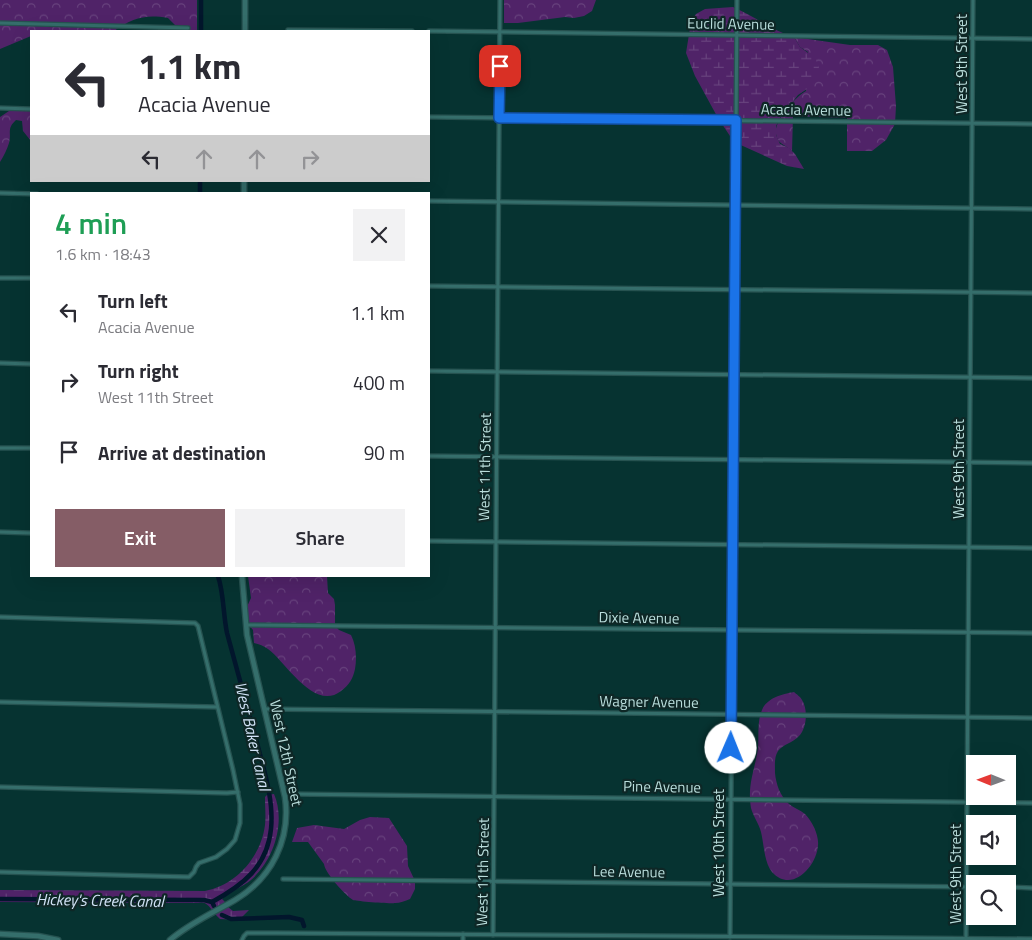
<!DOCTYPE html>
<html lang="en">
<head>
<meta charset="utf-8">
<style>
	:root { --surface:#fff; --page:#f2f2f3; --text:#2b2b33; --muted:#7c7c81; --accent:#855d66 }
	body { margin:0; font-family:"Titillium Web",sans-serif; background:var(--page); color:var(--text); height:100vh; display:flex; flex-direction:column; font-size:19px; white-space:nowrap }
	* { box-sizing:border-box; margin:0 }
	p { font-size:16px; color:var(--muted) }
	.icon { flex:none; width:28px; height:28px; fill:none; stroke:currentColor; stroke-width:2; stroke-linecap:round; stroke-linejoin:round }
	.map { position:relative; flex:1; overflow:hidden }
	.side { position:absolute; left:30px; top:192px; width:400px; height:385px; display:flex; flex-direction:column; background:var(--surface); border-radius:0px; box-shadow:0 5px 20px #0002 }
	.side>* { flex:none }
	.guide { position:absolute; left:30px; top:30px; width:400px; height:152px; border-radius:0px; box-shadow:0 5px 20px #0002; background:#fff; color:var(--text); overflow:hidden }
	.needle { width:32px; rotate:271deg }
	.buttons { position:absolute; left:966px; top:755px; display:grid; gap:10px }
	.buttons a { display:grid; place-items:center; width:50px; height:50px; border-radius:0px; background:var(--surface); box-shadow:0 5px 20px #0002; font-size:25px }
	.pin { position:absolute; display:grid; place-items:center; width:42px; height:42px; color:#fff; margin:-21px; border-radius:10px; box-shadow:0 2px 8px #0006 }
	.me { position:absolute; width:55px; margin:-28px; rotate:1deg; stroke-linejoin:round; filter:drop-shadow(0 0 4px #0008) }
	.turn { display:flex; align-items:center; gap:18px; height:105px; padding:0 25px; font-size:22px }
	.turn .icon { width:65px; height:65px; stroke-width:2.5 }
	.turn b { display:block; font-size:35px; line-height:42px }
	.lanes { display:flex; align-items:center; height:48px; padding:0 25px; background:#0003; justify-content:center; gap:25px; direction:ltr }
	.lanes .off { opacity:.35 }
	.round { display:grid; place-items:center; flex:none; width:52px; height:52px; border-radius:0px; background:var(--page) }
	.summary { display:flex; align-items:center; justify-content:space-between; height:85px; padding:0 25px }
	h1 { font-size:30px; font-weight:600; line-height:38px; color:#1e9e55 }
	.primary-button { display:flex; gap:10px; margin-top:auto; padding:10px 25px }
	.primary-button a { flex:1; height:58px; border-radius:0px; background:var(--accent); color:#fff; font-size:20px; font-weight:600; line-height:58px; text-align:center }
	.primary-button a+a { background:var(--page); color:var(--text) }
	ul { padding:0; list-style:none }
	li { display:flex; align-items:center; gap:15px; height:70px; padding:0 25px }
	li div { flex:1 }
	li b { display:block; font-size:19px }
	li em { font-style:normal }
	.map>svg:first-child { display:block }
	.forest { fill:url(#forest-crowns) }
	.wetland { fill:url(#wetland-marsh) }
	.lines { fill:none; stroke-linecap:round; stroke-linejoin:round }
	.canal { stroke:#02162c; stroke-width:4.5 }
	.minor-casing { stroke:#265250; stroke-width:5.5 }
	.tertiary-casing { stroke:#265250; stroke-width:7 }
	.minor { stroke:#356e6b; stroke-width:3 }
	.tertiary { stroke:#356e6b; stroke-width:4.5 }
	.route-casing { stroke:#114b97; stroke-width:12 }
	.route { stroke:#1a73e8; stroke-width:9 }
	.labels { text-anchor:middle; stroke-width:4.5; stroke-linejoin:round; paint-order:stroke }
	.street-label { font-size:15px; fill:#b9dddb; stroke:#0e2726 }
	.water-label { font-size:16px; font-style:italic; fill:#d2e3f7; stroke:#0e2726 }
</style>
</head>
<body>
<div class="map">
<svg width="1032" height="940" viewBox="0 0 1032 940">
	<defs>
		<pattern id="forest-crowns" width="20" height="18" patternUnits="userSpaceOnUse" patternTransform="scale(1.25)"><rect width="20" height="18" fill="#502368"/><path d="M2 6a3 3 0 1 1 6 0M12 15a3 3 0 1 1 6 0" fill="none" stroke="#67427d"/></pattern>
		<pattern id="wetland-marsh" width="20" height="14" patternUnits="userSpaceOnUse" patternTransform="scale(1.25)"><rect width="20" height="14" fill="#502368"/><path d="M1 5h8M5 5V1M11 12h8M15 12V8" fill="none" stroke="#67427d"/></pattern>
	</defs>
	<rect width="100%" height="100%" fill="#063331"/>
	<g class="forest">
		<path d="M0,0h197v31h-16l-13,-13c-23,-4 -35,0 -54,13h-83v5l-31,13z"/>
		<polygon points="504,0 596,0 592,11 584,16 574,18 565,17 518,23 504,23"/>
		<path d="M794,37l56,8h28l9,5 6,17 3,39 -1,18 -9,16 -14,11h-25v-33l-54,-2 -1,35c-6,-6 -15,-7 -16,-17 -3,-12 20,-38 30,-43l2,-39 -8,-5z"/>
		<path d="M25,108l6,1v32l-8,-10 -1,-10 -6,-1c-10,9 -4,13 -7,23 -2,6 -5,13 -9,19v-45l9,-6z"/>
		<path d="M248,576h79l1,17 6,6 1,6v21l4,4 12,5c5,10 6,22 4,34 -2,10 -6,16 -14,22 -27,21 -55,-29 -73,-42 -4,-3 -9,-5 -14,-6l-1,-13 -5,-6 -2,-15 5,-11z"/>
		<path d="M794,692c2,2 7,5 8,8 6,9 5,28 -3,36 -6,7 -16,8 -21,15 -4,6 -3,15 -3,22 1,11 5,23 14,31 5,4 11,6 16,10 7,7 14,21 13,31 -1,21 -26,49 -46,27 -8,-10 -8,-28 -11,-40 -2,-8 -8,-16 -10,-24 -4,-24 4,-38 7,-60 1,-12 -1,-27 4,-38 5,-12 20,-16 32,-18z"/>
		<path d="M370,817l19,1 18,28 1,20 7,15v8l-5,10c-5,2 -10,4 -15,4 -5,1 -40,-2 -42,-3 -8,-5 -28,-27 -29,-36l-16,-22h-16l5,-14 17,-3 30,4 16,-9z"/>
	</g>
	<g class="wetland">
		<path d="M733,7c21,9 40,24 61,30l6,10 15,11 4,10 -1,9 -5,8 -15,10 -18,23 -4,8v9l4,9 9,4 6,6 9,15 -17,-3 -53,-24 -16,-24 -23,-42 -9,-23 5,-31 5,-8 9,-5z"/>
		<path d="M274,794c12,28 0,66 -23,86 -8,7 -22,11 -29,19l4,4 -14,7c-4,-5 -7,-9 -14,-7l-198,-1v-12l205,1c31,-6 56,-34 60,-66 1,-9 0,-18 0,-28l2,-2z"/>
		<polygon points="228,907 233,911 249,910 239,920 220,919 215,914"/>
	</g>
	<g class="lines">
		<g class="canal">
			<polyline points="201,31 201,0"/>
			<polyline points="200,194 200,181"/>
			<polyline points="0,899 204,900 212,902 214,906"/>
			<path d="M212,902c31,-17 55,-35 59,-73 3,-28 -7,-59 -14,-86 -10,-37 -20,-74 -30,-110 -4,-19 -3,-39 -9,-57"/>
			<polyline points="222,915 231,919 289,917 302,920 304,926"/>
		</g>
		<g class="minor-casing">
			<g id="minor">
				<polyline points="0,23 188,28"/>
				<polyline points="288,30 412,31"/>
				<polyline points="429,31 1032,39"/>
				<polyline points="0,108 31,109"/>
				<polyline points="429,117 1032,124"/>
				<polyline points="0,193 37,194"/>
				<polyline points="429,201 1032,209"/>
				<polyline points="0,278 31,278"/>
				<polyline points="429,286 1032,293"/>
				<polyline points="0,363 31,364"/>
				<polyline points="429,371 1032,378"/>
				<polyline points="0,448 31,448"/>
				<polyline points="429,456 1032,463"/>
				<polyline points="0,532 31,533"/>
				<polyline points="429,541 1032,548"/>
				<polyline points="0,617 195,623 198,626 233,770 240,804 240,823 235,840 227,849 216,857 199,863 196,867 194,872 189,877 0,872"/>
				<polyline points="246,625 1032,633"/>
				<polyline points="0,702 217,707"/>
				<polyline points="265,709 1032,718"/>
				<polyline points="0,787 227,793 238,792"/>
				<polyline points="292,794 1032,803"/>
				<polyline points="283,879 975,887"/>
				<polyline points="1008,887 1032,888"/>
				<polyline points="493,935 500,0"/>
				<polyline points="730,937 737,0"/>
				<polyline points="966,938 973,0"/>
				<polyline points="242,940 244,936 247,933 276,933 1032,939"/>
				<polyline points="463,940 463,934"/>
			</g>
		</g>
		<g class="tertiary-casing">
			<g id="tertiary">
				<polyline points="245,31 245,0"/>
				<polyline points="244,194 244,181"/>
				<polyline points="0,934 38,936 58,940"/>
				<path d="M170,940c20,-17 43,-27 65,-40 37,-22 56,-61 50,-103l-38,-162 -5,-59"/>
			</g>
		</g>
		<use href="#minor" class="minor"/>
		<use href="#tertiary" class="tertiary"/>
	</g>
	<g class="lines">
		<g class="route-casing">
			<polyline id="route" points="500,66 499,118 736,120 731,748"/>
		</g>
		<use href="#route" class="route"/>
	</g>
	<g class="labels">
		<g class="street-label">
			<text transform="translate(731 24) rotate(1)" y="5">Euclid Avenue</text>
			<text transform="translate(962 64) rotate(-90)" y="5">West 9th Street</text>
			<text transform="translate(806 110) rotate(1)" y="5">Acacia Avenue</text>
			<text transform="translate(485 467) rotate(-89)" y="5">West 11th Street</text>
			<text transform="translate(959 469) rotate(-90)" y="5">West 9th Street</text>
			<text transform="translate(639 618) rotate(1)" y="5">Dixie Avenue</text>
			<text transform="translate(649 702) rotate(1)" y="5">Wagner Avenue</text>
			<text transform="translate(286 753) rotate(78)" y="5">West 12th Street</text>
			<text transform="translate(662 787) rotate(1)" y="5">Pine Avenue</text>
			<text transform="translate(719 843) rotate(-90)" y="5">West 10th Street</text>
			<text transform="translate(483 872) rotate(-89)" y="5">West 11th Street</text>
			<text transform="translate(629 872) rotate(1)" y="5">Lee Avenue</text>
			<text transform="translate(956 874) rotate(-90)" y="5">West 9th Street</text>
		</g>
		<g class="water-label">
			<text transform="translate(253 736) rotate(77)" y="6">West Baker Canal</text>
			<text transform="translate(100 900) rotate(1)" y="6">Hickey's Creek Canal</text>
		</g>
	</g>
</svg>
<div class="buttons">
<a><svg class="needle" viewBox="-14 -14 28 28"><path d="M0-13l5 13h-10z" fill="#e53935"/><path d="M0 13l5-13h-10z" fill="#7c7c81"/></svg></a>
<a><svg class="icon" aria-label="sound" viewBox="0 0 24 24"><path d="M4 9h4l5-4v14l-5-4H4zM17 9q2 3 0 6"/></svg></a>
<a><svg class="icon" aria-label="search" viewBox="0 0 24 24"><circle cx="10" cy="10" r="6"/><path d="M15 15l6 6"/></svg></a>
</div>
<div class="pin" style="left:500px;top:66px;background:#d93025"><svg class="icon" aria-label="arrive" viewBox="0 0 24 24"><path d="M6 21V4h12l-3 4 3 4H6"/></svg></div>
<svg class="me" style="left:731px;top:748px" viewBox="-20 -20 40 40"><circle r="19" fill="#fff"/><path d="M0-13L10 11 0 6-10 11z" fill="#1a73e8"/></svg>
<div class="guide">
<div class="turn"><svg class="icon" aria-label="left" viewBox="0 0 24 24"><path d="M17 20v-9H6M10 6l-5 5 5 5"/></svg><div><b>1.1 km</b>Acacia Avenue</div></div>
<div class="lanes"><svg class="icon" aria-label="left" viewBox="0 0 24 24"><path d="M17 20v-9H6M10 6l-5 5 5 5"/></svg><svg class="icon off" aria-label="ahead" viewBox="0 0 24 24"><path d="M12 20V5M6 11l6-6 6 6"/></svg><svg class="icon off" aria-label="ahead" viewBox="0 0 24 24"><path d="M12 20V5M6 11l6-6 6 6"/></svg><svg class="icon off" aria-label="right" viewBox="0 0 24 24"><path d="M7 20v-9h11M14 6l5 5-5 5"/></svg></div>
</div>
<section class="side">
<div class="summary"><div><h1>4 min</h1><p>1.6 km · 18:43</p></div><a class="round"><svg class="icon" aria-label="close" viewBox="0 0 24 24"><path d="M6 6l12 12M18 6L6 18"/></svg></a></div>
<ul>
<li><svg class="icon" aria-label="left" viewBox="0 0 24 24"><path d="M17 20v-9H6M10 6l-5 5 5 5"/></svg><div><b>Turn left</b><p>Acacia Avenue</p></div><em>1.1 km</em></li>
<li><svg class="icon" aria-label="right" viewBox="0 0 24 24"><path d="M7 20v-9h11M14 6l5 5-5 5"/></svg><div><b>Turn right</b><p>West 11th Street</p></div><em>400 m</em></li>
<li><svg class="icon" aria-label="arrive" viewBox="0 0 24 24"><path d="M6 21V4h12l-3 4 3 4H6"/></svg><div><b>Arrive at destination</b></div><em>90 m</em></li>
</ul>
<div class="primary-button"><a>Exit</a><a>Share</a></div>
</section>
</div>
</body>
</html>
